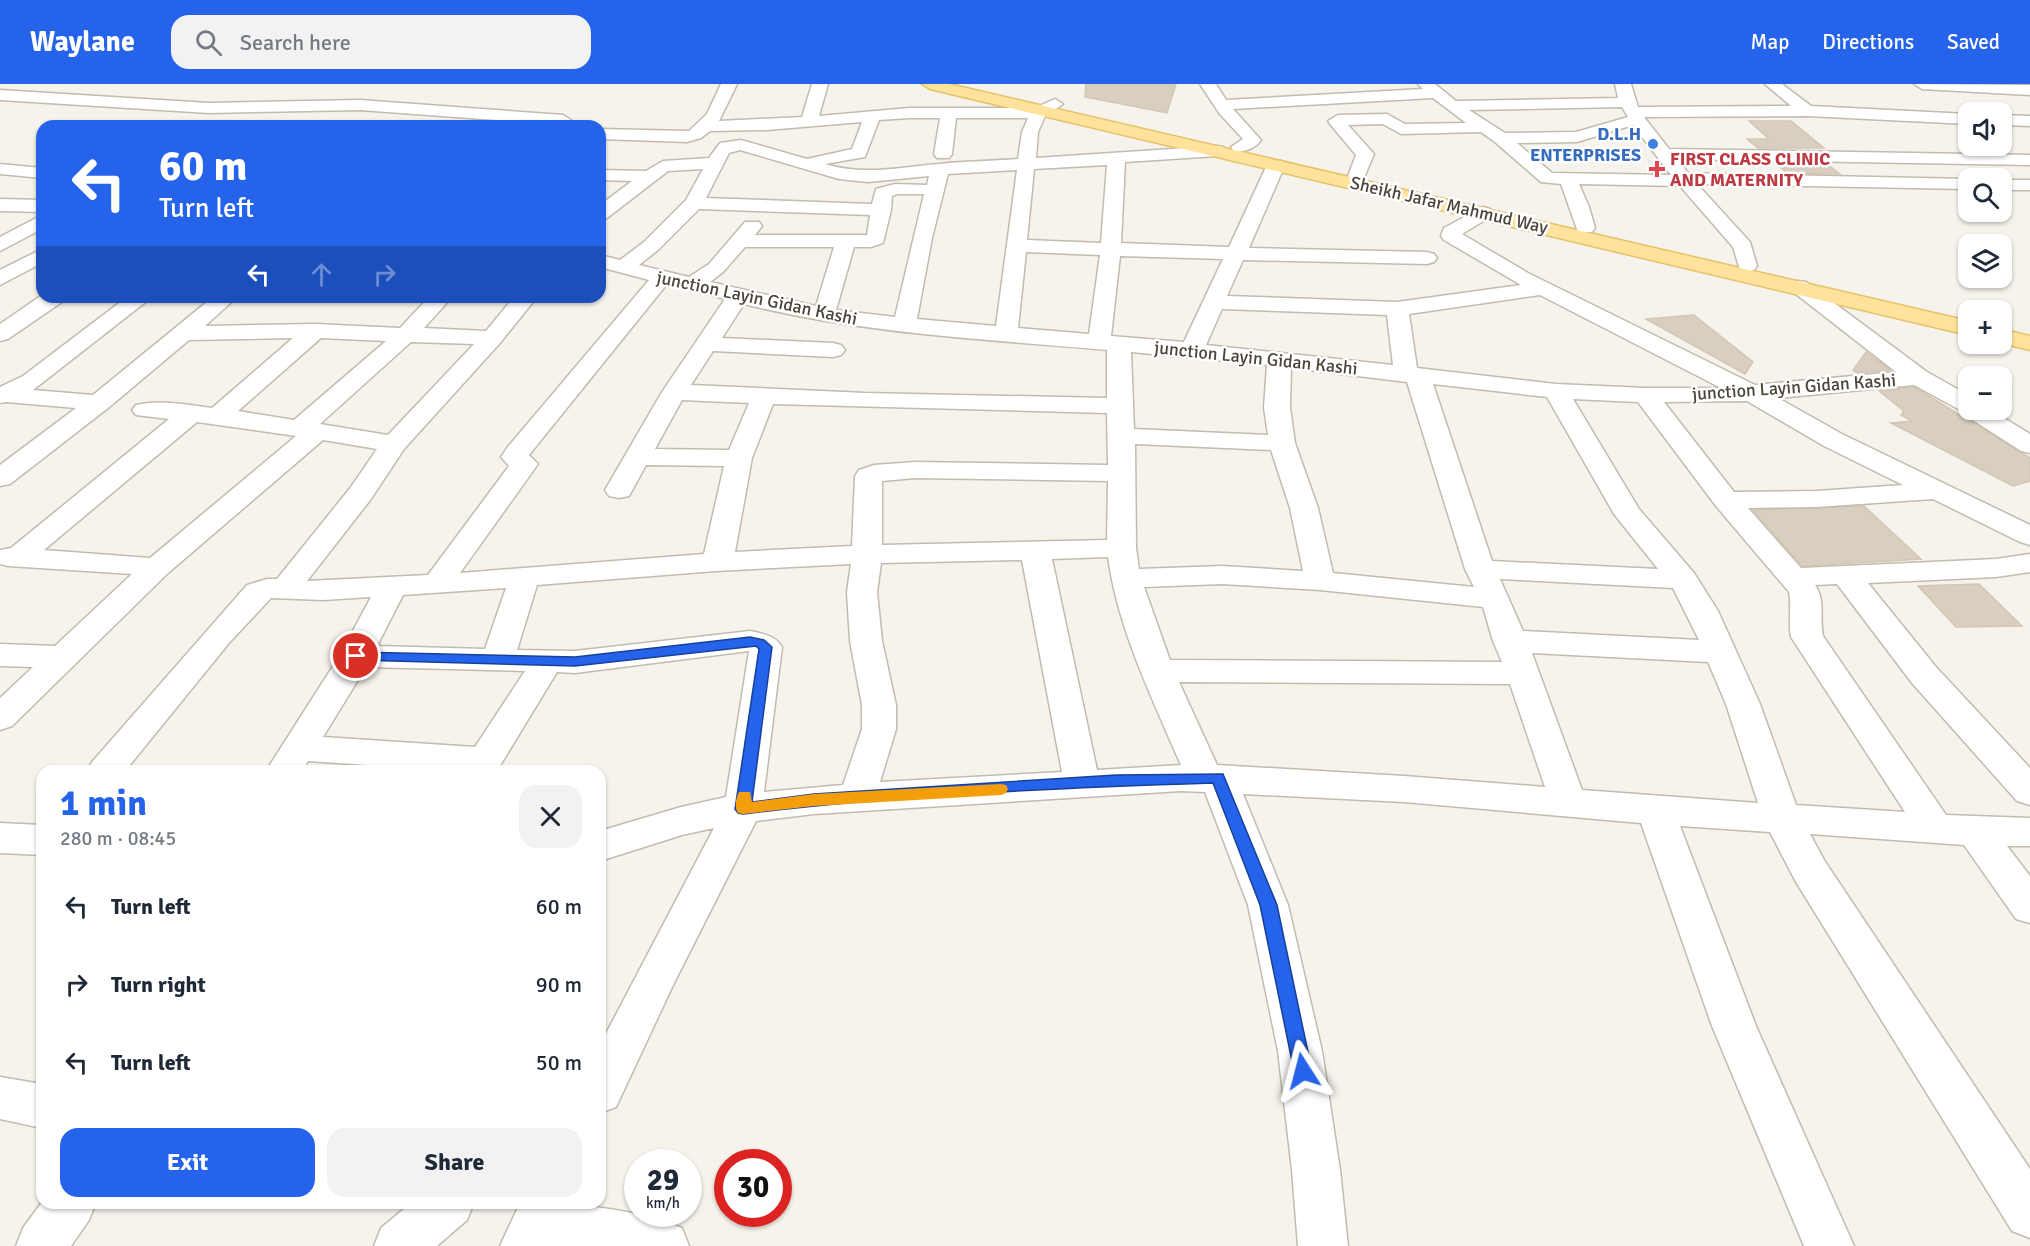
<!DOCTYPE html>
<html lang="en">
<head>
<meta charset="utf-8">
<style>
	:root { --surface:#fff; --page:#f2f2f3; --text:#1f2937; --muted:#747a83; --accent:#2563eb }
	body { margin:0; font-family:Signika,sans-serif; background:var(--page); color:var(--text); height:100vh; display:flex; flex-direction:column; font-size:22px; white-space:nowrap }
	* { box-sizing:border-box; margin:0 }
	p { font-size:20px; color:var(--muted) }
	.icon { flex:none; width:33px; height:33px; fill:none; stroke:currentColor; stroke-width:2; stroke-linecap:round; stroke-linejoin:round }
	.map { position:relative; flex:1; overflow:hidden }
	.drawer { position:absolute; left:36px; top:681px; width:570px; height:444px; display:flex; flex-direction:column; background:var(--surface); border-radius:18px; box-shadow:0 2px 4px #0004 }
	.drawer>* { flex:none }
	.top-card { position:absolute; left:36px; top:36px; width:570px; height:183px; border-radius:18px; box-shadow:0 2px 4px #0004; background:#2563eb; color:#fff; overflow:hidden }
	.controls { position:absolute; left:1958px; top:18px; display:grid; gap:12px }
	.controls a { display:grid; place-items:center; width:54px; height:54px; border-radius:12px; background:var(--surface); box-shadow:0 2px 4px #0004; font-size:30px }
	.speed { position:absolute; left:624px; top:1065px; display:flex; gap:12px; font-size:30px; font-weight:700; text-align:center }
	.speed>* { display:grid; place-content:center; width:78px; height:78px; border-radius:50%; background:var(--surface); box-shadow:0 2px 4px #0004; line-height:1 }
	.speed small { font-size:15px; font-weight:400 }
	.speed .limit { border:9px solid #d22; background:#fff; color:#111 }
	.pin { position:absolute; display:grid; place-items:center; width:51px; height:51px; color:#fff; margin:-26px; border:3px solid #fff; border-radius:50%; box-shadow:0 2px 6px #0007 }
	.me { position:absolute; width:66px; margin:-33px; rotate:351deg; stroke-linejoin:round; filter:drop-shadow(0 0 4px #0008) }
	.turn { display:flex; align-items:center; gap:21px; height:126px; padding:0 24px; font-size:27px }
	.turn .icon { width:78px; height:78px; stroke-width:2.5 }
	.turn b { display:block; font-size:42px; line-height:51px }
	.lanes { display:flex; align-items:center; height:57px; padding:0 24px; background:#0003; justify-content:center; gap:30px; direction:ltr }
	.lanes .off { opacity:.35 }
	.round { display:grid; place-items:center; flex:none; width:63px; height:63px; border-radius:18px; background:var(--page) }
	.overview { display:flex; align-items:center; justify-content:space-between; height:102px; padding:0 24px }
	h1 { font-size:36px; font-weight:700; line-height:45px; color:var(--accent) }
	.action { display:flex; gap:12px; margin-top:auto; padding:12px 24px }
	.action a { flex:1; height:69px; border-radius:18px; background:var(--accent); color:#fff; font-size:24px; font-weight:700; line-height:69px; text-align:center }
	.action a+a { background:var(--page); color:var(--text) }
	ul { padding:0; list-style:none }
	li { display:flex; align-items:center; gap:18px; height:78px; padding:0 24px }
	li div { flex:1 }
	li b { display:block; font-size:22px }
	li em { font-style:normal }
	header { display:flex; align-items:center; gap:36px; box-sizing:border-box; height:84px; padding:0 30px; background:var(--accent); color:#fff }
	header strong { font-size:28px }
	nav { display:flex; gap:33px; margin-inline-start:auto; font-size:21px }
	.search { width:420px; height:54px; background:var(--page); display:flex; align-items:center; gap:15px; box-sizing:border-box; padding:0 21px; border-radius:18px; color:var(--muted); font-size:22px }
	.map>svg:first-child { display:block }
	.building { fill:#d8cfc1; stroke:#d3c7b4; stroke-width:1.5 }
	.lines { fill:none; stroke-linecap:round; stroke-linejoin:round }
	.street-casing { stroke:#c2bbae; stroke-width:3 }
	.primary-casing { stroke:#e6c16a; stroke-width:3 }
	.street { fill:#fff; fill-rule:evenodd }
	.primary { fill:#ffe39c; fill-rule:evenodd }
	.route { fill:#2563eb; stroke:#184099; stroke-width:1.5 }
	.slow { fill:#f59e0b }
	.shop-dot { fill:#3f7fe0; stroke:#fff; stroke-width:2 }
	.health-dot { fill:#e0444e; stroke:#fff; stroke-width:2 }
	.labels { text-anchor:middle; stroke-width:5; stroke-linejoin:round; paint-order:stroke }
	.far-shop-label { font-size:18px; font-weight:bold; fill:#366cbe; stroke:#fff; text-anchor:end }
	.far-health-label { font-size:18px; font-weight:bold; fill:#be3a42; stroke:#fff; text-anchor:start }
	.far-street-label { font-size:18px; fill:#4b4439; stroke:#fff }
</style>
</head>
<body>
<header>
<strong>Waylane</strong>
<div class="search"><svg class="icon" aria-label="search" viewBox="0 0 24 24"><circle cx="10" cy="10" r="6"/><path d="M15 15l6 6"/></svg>Search here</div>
<nav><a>Map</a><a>Directions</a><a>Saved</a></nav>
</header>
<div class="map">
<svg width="2030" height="1162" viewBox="0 0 2030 1162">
	<rect width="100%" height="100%" fill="#f6f3ec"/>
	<g class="building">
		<polygon points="1086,0 1176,0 1167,29 1085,13"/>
		<polygon points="1749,37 1791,37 1824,64 1758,64 1747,55 1769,55"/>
		<polygon points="1775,79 1827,80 1840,90 1787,89"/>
		<polygon points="1694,231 1753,278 1745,290 1646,235"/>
		<polygon points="1866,268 1890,286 1857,289 1853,286"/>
		<polygon points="1914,303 2030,374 2030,397 2013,402 1891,339 1912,337 1901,331 1904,327 1879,307"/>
		<polygon points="1864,422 1921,475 1802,482 1753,426"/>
		<polygon points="1979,500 2022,542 1956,543 1918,502"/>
	</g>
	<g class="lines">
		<g class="street-casing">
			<g id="street">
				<path d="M721,0h16l-18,37 83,-4 10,-33h16l-9,32 90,-8h126l20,-9 8,5 -18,12 -7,16 -2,26 181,-12 6,1 3,4 -3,4 -6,1 -92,6 -4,81 108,4 38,-82 3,-4h12l3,4 -36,83 178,4 7,2 3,4 -3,4 -7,2 -184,-4 -16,36 170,6 124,-17 -77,-45 -3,-4 3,-8 39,-21 7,2 3,4 -3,4 -28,17 66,39 227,112 141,-13 -109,-85 3,-5 8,-1 8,1 121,90 41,23v15h23l39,24v19l-9,-2 -56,-36 -3,-4 -48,-26 -136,13 64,36 188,91v20l-10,-3 -87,-43 -116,8 -69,1 53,60 195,-9 34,-5v18l-34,5 -128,6 68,84 94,101v37l-13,-4 -105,-118 -75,-99 -22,1c11,16 4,33 8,51l123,179 84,3v28h-23l23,30v47l-14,-4 -52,-74 -154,-11 14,26 206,309v69l-18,-7 -216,-349 -26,-50 -90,-6 76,200 98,220h-50l-92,-220 -71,-203 -237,-21 -161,-8 45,111 34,146 18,119 8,76h-50l-6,-76 -14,-119 -30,-146 -43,-113 -24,-1 -367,23 -58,7 -82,162 -58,124 -16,6v-68l114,-217 -32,7 -82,26v-30l81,-24 45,-10 23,-146 -174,22 -18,-1 -59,97 -41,2 -149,-10 -6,10h-36l74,-116 31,-58 -48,3 -52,-2 -42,45 -104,128h-38l5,-9 155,-177 20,-6h10l74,-92 26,-38 -54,-9 -155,133 -156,153 -12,4v-32l33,-31 -33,-1v-22l55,2 77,-72 -124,-8 -8,-2v-14l11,-2 158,-129 -33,-4 -4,-5 4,-5c24,-6 53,0 76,3l81,-70 -104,2 -81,68 -98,76 -10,2v-21l76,-57 -70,-6 -6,1v-16l23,-11 104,-79h25l-119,93 60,5 120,-98h24l-32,29 110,-2 85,4 29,-31h23l-28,31 62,3 28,-34h23l-37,46 -96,106 -33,50 -64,82 121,-6 81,-109 -8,-9 6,-9 142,-168 -49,-13v-12l20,5 24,-18 42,-42 17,-31 -35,2 -61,47 -7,2v-15l32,-24 -32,-1v-10l46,1 17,-10 46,-3 11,-15 21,-3 66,19 45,-10 10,-27 -95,8 -57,1 -9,7 -14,4 -87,-3v-10l89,2 18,-17zM909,34h31l-6,36 3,4h12l3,-4 4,-36h72l-6,14 -4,27c-26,2 -52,2 -79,5 -39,3 -75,12 -114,0l40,-7 14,-37zM740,66l99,29 29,3 61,-6 -2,9 -32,-1 -19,5 -4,15 -166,-6 23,-45zM1107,81l-6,78 -74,-3 7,-71zM1017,86l-21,156 -79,-7 15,-81 16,-64zM897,110h27l-29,123 -59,-7 18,-63h17l12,-4 8,-33 1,-14zM699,125l171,6 -3,20h-112l7,-9 -3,-4h-14l-36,42 -20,13 -50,-12 19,-15zM745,163h89l-18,59 -106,-24 13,-10zM1026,168l74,3 -11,79 -71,-6zM1120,172l103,3 -39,83 -73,-6zM667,200l58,15 -63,93 -57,98 4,6 10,2 10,-2 17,-31 78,1 -20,88 -244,19 78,-109 -9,-9zM1540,211l181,93h-76l-89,-4 -139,-16 -8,-54zM744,220c119,30 241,35 363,46v48l-242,-5 -174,-8 22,-34 120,6 8,-2 4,-5 -4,-5 -8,-2 -111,-5zM1222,225l165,6 6,50 -187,-20zM321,254l65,3 -92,79 -56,-9zM411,258l63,2 -86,91 -68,-11zM1131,268l136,13 -3,43 4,27 -134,-6zM1291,284l116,14 58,187 9,18 -141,-14 -15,-65 -23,-65 -5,-35zM1433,300l114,13 67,117 44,55 -166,-8zM1573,315l65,3 78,104 73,86c3,16 -1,30 2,45l114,175 -109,-7 -36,-101 -42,-93 -24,-38 -55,-64zM682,316l67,3 -20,47 -74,-1zM1747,317l77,45 79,39 -86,6 -83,1 -70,-90zM773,320l334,9 1,52 -193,-3 -41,3 -15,5 -4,6 -3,70 -117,6 17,-94zM197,338l99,14 -146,122 -106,-8zM1135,360l136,6 19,58 13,63 -81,-5 -83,3 -3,-21zM915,394l193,3 -1,59 -225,5v-64zM1108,473c10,72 44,141 73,208l-84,5 -45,-211zM1022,476l40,212 -182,10 16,-53v-24l-14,-64 -5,-49 4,-29zM851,480l-4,28 3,49 12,64v24l-19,56 -79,7 18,-145c-7,-12 -19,-13 -32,-16l-175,20 -58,-1 20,-65 179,-14zM1500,495l173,9 26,52 -176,-9zM1222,500l98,6 163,17 10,34 9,21 -332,-2 -26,-73zM506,504l-21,61 -108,-3 26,-51zM1532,569l176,9 18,42 32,99 -176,-13zM366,583l159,4 -50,76 -152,-10zM1179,598l331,2 35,103 -141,-11 -187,-11z"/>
				<path d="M1200,0h16l10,16 197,-11 -5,-5h17l21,17 162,-3 -3,-14h16l7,23 153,-1 -26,-22h17l29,22 157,8v10l-161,-8 -163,1 25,32 361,6v10l-353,-6 11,14 280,6v10l-271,-5 53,58 7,24 -3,4 -7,2 -7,-2 -7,-23 -53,-61 -101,-2 10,23 6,21 -3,4h-14l-17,-48 -20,-2 -46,-40 -14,-10 -80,2 -18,-10 -35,1 26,29 -11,26h-12l-3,-4 8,-21 -26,-31 -2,-3 10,-6 49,-1 18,10 61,-1 -33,-25 -200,11 28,31c-5,8 -17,13 -27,11l-3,-4 12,-8 -24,-26zM1622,23l6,10 -52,15 -71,1 -36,-23zM1633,41l38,50 -119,-2 -35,-30 60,-1z"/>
				<polygon points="1914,0 2030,1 2030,11 1922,5"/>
				<polygon points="0,6 209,19 360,16 563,31 571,36 566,42 548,42 549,40 360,26 209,29 0,16"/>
				<polygon points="2001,31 2030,32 2030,42 2001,41"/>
				<polygon points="0,80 42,84 42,94 0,90"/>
				<rect x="2001" y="96" width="29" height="10"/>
				<polygon points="0,115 42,116 42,128 0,127"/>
				<polygon points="42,131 42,145 0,167 0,153"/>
				<polygon points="42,165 42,179 0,201 0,186"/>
				<polygon points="42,211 65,213 62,218 8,255 0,257 0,240"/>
				<polygon points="0,739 42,741 42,771 0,769"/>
				<polygon points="0,993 42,1000 42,1044 0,1035"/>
				<polygon points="42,1118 42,1119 96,1119 89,1136 71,1162 16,1162 23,1144"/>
				<polygon points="411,1119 474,1119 467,1136 437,1162 374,1162 381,1144"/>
				<path d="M520,1119c53,0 113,5 162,25l7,18h-189z"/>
			</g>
		</g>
		<g class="primary-casing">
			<g id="primary">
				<polygon points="922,0 949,0 1968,237 1968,251 930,5"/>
				<polygon points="2001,245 2030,252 2030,266 2001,259"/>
			</g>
		</g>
		<use href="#street" class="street"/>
		<use href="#primary" class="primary"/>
	</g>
	<path class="route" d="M750,553l14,3 8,7 -20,155 62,-8 302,-19 107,-1 54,131 35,166 -2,6 -7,2 -7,-2 -2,-6 -34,-166 -47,-122c-157,5 -315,12 -470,31l-5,-1 -3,-4 24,-160 -3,-3 -181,20 -219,-6 -7,-4 7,-4 219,5z"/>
	<path class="slow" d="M1001,700l5,1 2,4 -2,4 -5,2 -187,11 -71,8 -5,-1c-4,-6 -2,-15 1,-21h11l2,10 62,-8z"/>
	<circle class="shop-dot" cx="1653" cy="60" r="6"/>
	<path class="health-dot" d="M1654 76h6v6h6v6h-6v6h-6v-6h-6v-6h6z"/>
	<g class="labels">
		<g class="far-shop-label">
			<text x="1641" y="56">D.L.H<tspan x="1641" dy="21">ENTERPRISES</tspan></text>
		</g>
		<g class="far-health-label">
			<text x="1670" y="81">FIRST CLASS CLINIC<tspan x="1670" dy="21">AND MATERNITY</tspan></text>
		</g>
		<g class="far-street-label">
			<text transform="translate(1449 121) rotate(13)" y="6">Sheikh Jafar Mahmud Way</text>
			<text transform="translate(757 214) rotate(12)" y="6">junction Layin Gidan Kashi</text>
			<text transform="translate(1256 274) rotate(6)" y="6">junction Layin Gidan Kashi</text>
			<text transform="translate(1794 303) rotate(-4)" y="6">junction Layin Gidan Kashi</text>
		</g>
	</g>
</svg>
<div class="controls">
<a><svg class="icon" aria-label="sound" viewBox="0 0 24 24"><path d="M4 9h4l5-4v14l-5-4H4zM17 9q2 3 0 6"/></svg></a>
<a><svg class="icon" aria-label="search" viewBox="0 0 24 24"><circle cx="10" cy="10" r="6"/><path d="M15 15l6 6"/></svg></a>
<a><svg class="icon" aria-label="layers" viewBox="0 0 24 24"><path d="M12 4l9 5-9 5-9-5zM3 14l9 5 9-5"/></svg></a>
<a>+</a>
<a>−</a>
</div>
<div class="speed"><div>29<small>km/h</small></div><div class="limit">30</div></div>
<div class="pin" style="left:356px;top:572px;background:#d93025"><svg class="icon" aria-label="arrive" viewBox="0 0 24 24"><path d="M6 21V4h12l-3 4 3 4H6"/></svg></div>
<svg class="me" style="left:1303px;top:987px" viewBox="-20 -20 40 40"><path d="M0-17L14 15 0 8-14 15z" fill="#2563eb" stroke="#fff" stroke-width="4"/></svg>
<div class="top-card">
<div class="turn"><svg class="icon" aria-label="left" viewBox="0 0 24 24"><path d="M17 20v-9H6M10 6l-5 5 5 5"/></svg><div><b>60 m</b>Turn left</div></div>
<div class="lanes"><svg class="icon" aria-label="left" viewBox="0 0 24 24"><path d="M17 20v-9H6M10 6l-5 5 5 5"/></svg><svg class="icon off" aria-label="ahead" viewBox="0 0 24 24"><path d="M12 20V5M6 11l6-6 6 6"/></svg><svg class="icon off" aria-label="right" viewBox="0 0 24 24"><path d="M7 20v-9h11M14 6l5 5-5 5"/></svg></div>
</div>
<section class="drawer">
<div class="overview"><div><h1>1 min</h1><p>280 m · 08:45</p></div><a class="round"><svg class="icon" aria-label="close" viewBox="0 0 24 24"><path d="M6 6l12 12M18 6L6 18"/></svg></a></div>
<ul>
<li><svg class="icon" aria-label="left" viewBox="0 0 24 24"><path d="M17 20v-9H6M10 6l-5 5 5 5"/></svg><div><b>Turn left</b></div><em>60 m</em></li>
<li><svg class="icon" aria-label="right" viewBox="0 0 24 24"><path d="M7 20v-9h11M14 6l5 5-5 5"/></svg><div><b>Turn right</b></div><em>90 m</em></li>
<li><svg class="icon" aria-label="left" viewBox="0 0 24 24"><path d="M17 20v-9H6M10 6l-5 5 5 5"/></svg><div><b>Turn left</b></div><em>50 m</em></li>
</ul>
<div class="action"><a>Exit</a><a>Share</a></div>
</section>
</div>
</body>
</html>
